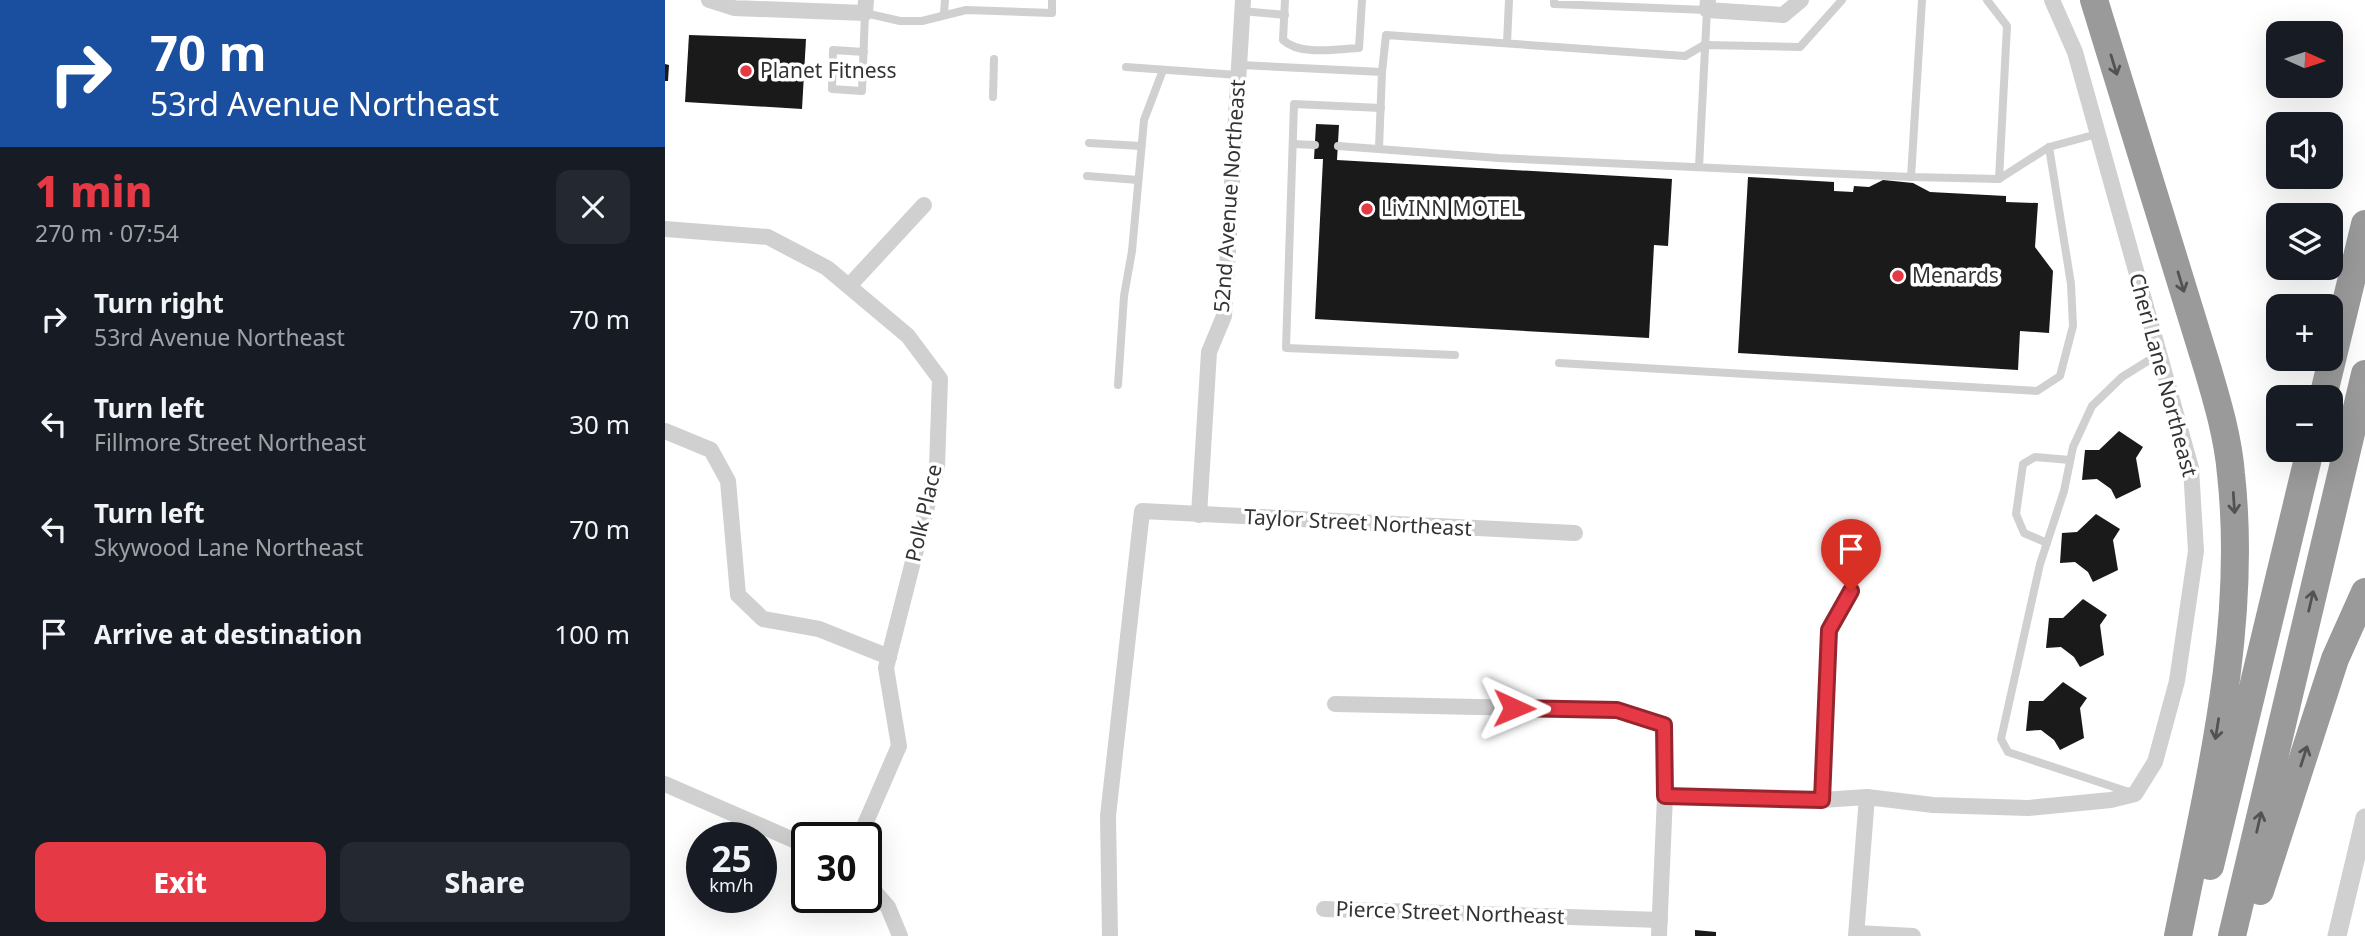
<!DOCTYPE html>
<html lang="en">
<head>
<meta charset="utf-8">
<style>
	:root { --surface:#171b24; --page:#242831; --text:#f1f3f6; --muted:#9ea1a6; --accent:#e63946 }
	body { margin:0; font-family:"Noto Sans",sans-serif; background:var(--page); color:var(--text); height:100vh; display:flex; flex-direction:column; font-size:26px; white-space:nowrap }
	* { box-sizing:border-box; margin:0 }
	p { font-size:23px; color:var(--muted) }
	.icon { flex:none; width:38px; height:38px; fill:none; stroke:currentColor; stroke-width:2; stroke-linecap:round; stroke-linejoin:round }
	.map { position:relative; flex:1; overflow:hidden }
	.details { display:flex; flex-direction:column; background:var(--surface); width:665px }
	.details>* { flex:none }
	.top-card { background:#1a4fa0; color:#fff; overflow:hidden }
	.needle { width:46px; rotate:93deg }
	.fabs { position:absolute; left:1601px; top:21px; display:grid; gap:14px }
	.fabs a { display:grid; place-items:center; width:77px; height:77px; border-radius:14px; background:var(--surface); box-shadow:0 7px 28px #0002; font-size:35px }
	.speed { position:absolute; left:21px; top:822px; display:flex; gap:14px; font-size:35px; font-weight:700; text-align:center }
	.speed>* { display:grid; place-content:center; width:91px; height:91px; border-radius:50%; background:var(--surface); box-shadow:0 7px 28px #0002; line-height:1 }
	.speed small { font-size:18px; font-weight:400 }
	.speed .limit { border:4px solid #111; border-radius:10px; background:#fff; color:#111 }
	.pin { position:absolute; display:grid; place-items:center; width:60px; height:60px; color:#fff; margin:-72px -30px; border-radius:50% 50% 50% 0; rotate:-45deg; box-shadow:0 0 7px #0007 }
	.pin .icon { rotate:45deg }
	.me { position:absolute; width:77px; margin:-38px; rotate:91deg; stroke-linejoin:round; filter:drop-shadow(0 0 5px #0008) }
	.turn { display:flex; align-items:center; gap:24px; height:147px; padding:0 35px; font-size:32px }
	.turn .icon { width:91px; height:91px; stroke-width:2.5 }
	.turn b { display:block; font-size:49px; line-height:60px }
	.round { display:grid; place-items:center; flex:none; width:74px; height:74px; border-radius:14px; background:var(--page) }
	.overview { display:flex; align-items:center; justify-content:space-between; height:119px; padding:0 35px }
	h1 { font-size:42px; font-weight:800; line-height:52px; color:var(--accent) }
	.button { display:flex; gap:14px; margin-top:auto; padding:14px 35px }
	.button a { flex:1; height:80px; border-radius:14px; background:var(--accent); color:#fff; font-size:28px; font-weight:800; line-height:80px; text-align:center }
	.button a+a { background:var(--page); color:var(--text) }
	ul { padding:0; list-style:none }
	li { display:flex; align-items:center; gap:21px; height:105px; padding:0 35px }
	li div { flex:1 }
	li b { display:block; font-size:26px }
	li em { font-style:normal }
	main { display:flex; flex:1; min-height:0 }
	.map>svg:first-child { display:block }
	.building { fill:#1a1a1a }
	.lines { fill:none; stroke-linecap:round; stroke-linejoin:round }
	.service { stroke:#d0d0d0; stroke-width:8 }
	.minor { stroke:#d0d0d0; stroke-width:16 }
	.tertiary { stroke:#d0d0d0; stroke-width:19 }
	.motorway { stroke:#9a9a9a; stroke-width:28 }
	.oneway { stroke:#525252 }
	.route-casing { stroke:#96252e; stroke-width:18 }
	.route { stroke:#e63946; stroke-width:12 }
	.poi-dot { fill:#e63946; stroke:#fff; stroke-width:2.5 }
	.labels { text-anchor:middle; stroke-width:7; stroke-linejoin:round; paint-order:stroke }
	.poi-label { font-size:21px; fill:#333; stroke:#fff; text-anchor:start }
	.street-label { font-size:21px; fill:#333; stroke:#fff }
</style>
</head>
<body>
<main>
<section class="details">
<div class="top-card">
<div class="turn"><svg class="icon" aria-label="right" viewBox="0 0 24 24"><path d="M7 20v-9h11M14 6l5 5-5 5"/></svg><div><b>70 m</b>53rd Avenue Northeast</div></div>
</div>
<div class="overview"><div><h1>1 min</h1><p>270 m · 07:54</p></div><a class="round"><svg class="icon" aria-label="close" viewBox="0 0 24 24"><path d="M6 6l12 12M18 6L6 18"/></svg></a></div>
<ul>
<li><svg class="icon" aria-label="right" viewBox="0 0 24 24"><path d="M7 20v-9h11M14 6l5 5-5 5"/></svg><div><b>Turn right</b><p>53rd Avenue Northeast</p></div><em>70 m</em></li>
<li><svg class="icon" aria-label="left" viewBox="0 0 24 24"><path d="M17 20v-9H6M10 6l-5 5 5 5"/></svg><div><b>Turn left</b><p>Fillmore Street Northeast</p></div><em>30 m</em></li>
<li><svg class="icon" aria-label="left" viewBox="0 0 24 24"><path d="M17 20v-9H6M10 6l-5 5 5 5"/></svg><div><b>Turn left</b><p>Skywood Lane Northeast</p></div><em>70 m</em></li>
<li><svg class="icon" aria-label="arrive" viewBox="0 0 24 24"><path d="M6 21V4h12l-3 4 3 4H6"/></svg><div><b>Arrive at destination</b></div><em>100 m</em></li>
</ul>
<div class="button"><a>Exit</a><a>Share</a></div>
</section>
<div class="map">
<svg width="1700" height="936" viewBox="0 0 1700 936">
	<rect width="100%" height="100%" fill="#fff"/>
	<g class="building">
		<polygon points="24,35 141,39 137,109 20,102"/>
		<polygon points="0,64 4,65 3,81 0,81"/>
		<polygon points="651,124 674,125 672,160 1007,179 1003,246 989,245 984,338 650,319 658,159 649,159"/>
		<polygon points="1083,177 1169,182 1169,191 1188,192 1189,186 1204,187 1218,180 1248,183 1265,192 1341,196 1341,202 1373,203 1370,247 1388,271 1384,333 1355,331 1353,370 1073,353"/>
		<polygon points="1454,431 1478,447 1471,458 1476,487 1451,499 1446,489 1432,479 1417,480 1420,450 1434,450"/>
		<polygon points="1431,514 1455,529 1448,540 1453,570 1428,582 1423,572 1410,562 1395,563 1397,533 1412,532"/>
		<polygon points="1418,599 1442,615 1435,625 1439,655 1415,667 1409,657 1396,647 1381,648 1384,618 1398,618"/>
		<polygon points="1398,682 1422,698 1415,708 1419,738 1395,750 1389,740 1376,730 1361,731 1364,701 1378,701"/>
		<polygon points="1030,930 1051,932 1051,936 1030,936"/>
	</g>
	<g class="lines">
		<g class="service">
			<path d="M620,0l-2,40c17,16 54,9 76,8l3,-48"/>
			<polyline points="889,0 889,4 1042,10 1034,167"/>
			<polyline points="1257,0 1246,177 1334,179 1384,147 1432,134"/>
			<polyline points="1322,0 1342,26 1334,179"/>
			<polyline points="577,11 620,15"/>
			<polyline points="279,13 280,0"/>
			<polyline points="842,43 844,0"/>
			<polyline points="199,52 168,50 167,89 197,91 200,13 235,21 257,21 301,10 387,13 387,0"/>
			<polyline points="575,65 717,72 714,148"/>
			<polyline points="461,67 573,75"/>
			<polyline points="717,72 721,35 1020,56 1039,45 1135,47 1177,0"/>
			<polyline points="328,97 329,59"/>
			<polyline points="716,108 629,104 621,348 790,355"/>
			<polyline points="424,143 476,146"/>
			<polyline points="628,144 650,145"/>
			<polyline points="673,146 833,158 1246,177"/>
			<polyline points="422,176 473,180"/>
			<polyline points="894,363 1372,391 1395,376 1408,326 1406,284 1384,147"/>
			<polyline points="453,385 459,296 467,251 479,120 498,70"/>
			<polyline points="1382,543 1359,533 1351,514 1358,464 1370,457 1405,460"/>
			<polyline points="1464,792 1343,752 1336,739 1375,564 1399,491 1408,447 1427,406 1457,377 1494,354"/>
		</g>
		<g class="minor">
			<polyline points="44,0 69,8 200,13 201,0"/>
			<polyline points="1043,0 1042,10 1118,15 1136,0"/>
			<polyline points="0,229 103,237 162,268 243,336 275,379 272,467 221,668 234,746 194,838"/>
			<polyline points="184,286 259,205"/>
			<polyline points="0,431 46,450 63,481 73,595 98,619 154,629 224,657"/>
			<polyline points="534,515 544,352 559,316 578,0"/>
			<polyline points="670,704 952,710 999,725 1000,796 994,936"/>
			<polyline points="0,784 142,846"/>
			<polyline points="1000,796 1157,800 1202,797 1268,805 1363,808 1446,800 1470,794 1490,762 1512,681 1531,551 1526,468 1410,52 1387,0"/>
			<polyline points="1157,800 1164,630 1186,591"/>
			<polyline points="201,882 223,907 235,936"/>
			<polyline points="659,909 995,920"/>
			<polyline points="1192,933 1248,936"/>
			<polyline points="445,936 443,816 477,511 910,533"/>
			<polyline points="1191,936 1202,797"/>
		</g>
		<polyline class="tertiary" points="1672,936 1700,818"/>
		<g class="motorway">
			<path d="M1429,0l114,370c10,34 20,68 23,104 17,155 -23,311 -53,462"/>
			<polyline points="1658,397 1700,224"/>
			<polyline points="1545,866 1645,450"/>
			<polyline points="1595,891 1670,659 1700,592"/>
			<polyline points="1567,936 1700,374"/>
		</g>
	</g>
	<defs><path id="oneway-shaft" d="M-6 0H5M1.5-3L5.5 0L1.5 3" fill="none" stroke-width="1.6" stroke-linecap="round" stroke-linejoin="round" transform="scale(1.75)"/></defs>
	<g class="oneway">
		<use href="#oneway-shaft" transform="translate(1449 65) rotate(73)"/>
		<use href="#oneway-shaft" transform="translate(1516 282) rotate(73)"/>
		<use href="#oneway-shaft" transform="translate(1569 503) rotate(86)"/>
		<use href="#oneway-shaft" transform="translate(1646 601) rotate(-77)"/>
		<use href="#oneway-shaft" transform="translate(1552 729) rotate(99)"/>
		<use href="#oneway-shaft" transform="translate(1639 756) rotate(-72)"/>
		<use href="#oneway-shaft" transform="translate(1594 822) rotate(-77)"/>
	</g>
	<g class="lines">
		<g class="route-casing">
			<polyline id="route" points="849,708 952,710 999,725 1000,796 1157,800 1164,630 1186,591"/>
		</g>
		<use href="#route" class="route"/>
	</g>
	<g class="poi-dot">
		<circle cx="81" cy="71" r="7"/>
		<circle cx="702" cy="209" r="7"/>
		<circle cx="1233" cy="276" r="7"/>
	</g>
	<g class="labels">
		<g class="poi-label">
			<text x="95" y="78">Planet Fitness</text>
			<text x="716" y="216">LivINN MOTEL</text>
			<text x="1247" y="283">Menards</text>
		</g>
		<g class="street-label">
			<text transform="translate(565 196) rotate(-86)" y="7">52nd Avenue Northeast</text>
			<text transform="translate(1498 375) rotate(75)" y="7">Cheri Lane Northeast</text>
			<text transform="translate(259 513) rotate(-77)" y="7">Polk Place</text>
			<text transform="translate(693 523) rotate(3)" y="7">Taylor Street Northeast</text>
			<text transform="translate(785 913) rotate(2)" y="7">Pierce Street Northeast</text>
		</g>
	</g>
</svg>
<div class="fabs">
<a><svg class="needle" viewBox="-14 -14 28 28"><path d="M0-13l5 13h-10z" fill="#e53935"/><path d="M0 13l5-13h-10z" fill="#9ea1a6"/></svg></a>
<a><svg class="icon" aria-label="sound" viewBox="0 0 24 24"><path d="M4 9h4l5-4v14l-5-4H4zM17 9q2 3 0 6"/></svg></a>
<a><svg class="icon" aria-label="layers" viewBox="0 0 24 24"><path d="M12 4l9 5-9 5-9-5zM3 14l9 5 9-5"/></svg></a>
<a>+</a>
<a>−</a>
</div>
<div class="speed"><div>25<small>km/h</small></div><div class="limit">30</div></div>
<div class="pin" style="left:1186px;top:591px;background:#d93025"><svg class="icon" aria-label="arrive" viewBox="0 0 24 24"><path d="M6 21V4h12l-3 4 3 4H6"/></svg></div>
<svg class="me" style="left:849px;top:708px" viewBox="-20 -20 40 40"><path d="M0-17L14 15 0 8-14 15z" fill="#e63946" stroke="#fff" stroke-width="4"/></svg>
</div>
</main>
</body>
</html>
